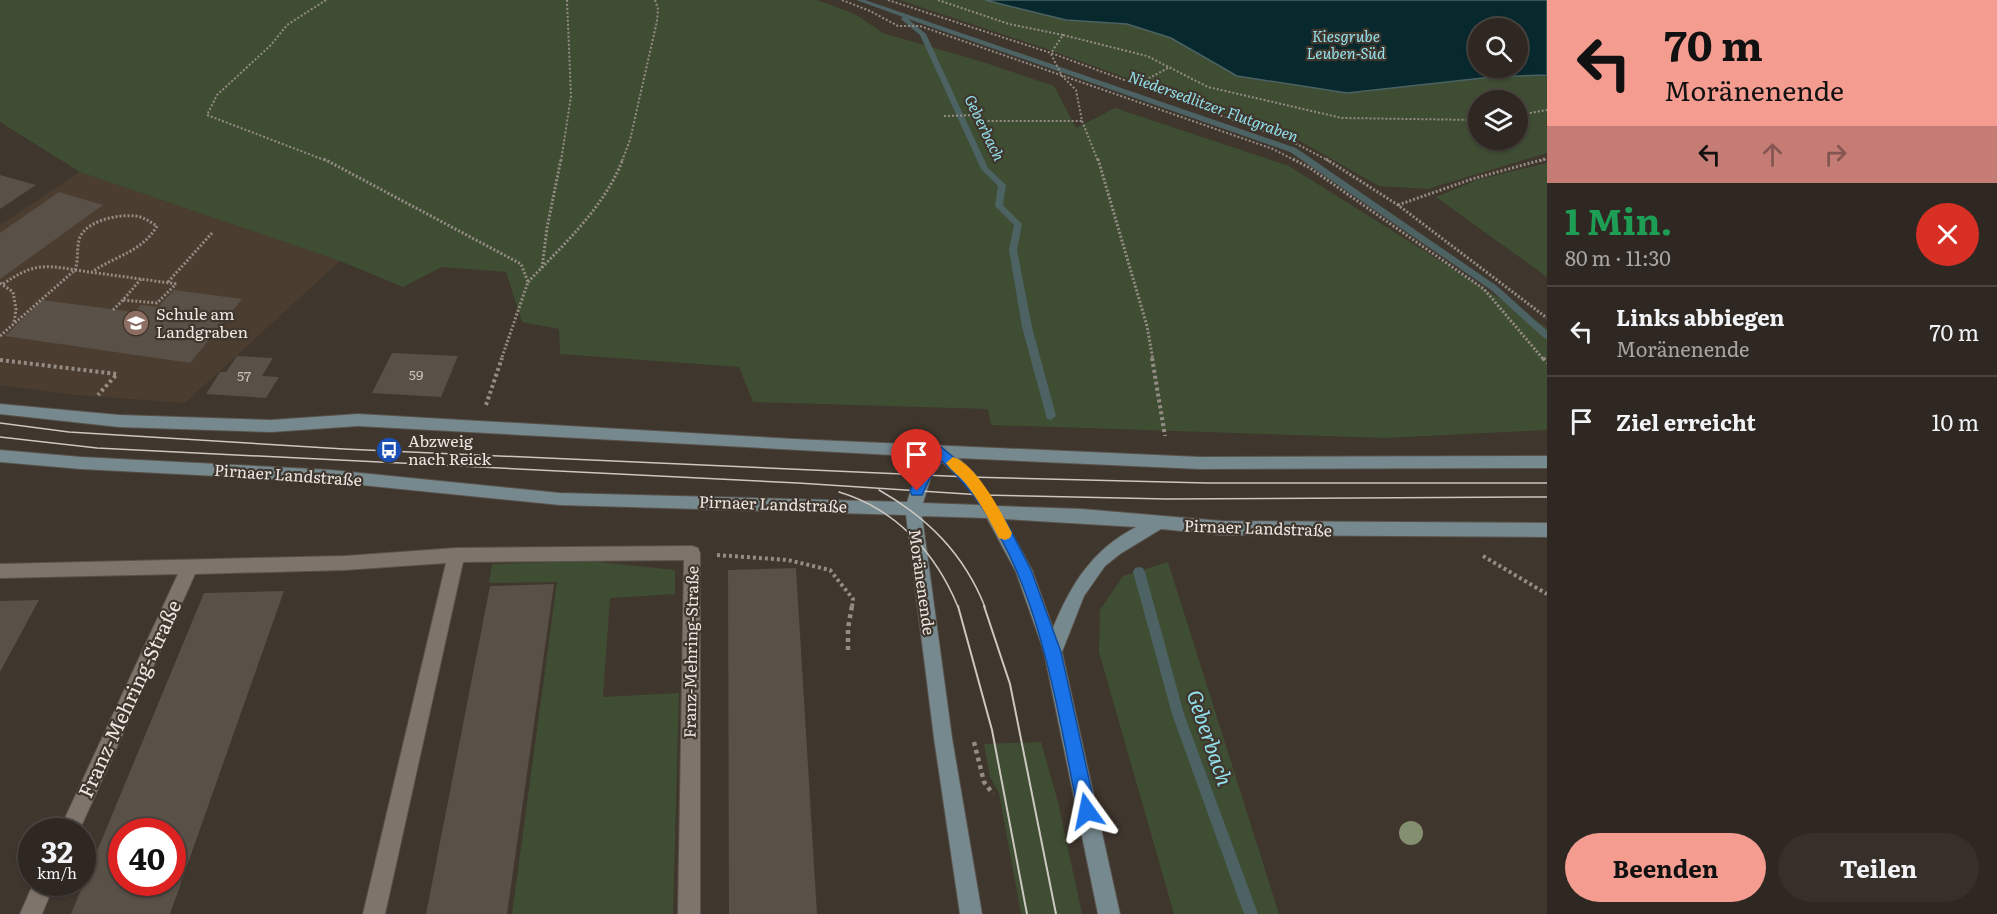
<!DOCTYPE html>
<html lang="de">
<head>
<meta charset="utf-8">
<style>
	:root { --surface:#2f2822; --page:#37302a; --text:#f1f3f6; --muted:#a7a6a5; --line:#4a4440; --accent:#f59c91 }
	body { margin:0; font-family:Literata,serif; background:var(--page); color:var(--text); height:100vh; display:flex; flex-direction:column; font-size:22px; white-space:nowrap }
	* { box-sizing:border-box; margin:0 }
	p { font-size:20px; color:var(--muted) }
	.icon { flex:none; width:33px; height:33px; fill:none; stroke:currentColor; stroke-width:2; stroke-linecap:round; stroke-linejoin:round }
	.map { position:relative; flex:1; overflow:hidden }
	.details { display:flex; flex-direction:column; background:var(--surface); width:450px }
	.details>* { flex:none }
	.banner { background:#f59c91; color:#111; overflow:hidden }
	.fabs { position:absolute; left:1468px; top:18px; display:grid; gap:12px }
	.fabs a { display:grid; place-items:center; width:60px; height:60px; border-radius:50%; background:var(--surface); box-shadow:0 2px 4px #0004,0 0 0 2px var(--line); font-size:30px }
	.speed { position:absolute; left:18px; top:818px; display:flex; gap:12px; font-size:30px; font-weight:700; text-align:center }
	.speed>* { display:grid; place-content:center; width:78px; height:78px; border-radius:50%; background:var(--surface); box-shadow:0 2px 4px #0004,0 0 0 2px var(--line); line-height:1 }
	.speed small { font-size:15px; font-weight:400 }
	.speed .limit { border:9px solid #d22; background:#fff; color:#111 }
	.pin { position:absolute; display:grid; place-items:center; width:51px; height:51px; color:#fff; margin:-62px -26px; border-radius:50% 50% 50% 0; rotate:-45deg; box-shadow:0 0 6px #0007 }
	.pin .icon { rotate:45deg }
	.me { position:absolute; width:66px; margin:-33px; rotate:348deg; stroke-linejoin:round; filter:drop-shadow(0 0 4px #0008) }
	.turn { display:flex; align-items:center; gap:21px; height:126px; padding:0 18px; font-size:27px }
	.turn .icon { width:78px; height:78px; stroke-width:2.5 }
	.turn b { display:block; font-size:42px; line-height:51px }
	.lanes { display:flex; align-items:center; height:57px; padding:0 18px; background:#0003; justify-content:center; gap:30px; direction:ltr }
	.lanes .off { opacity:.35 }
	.round { display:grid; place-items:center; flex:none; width:63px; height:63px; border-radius:32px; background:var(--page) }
	.overview { display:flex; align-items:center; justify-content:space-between; height:102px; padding:0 18px }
	h1 { font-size:36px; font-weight:700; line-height:45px; color:#1e9e55 }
	.primary-button { display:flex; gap:12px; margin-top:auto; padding:12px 18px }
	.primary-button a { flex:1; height:69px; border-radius:36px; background:var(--accent); color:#111; font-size:24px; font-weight:700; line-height:69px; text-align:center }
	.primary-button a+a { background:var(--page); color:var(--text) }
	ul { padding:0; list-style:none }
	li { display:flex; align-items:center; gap:18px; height:90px; padding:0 18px; border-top:2px solid var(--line) }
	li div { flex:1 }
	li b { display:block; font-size:22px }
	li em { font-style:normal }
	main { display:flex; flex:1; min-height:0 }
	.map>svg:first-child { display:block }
	.built { fill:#4b3d2f }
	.green { fill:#3f4d33; fill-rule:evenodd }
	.water { fill:#07292d; stroke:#4c6263; stroke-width:1.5; fill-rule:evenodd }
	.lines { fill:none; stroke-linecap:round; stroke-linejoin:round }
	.stream { fill:#4c6263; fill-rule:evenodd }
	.building { fill:#595047; fill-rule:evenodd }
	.street-casing { stroke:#59524a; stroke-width:2 }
	.secondary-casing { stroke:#59524a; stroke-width:2 }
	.path-far3 { stroke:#948c85; stroke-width:2; stroke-dasharray:2 2; stroke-linecap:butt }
	.path-far2 { stroke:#948c85; stroke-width:3; stroke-dasharray:2 2; stroke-linecap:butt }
	.path-far1 { stroke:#948c85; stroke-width:4; stroke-dasharray:3 3; stroke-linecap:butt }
	.path { stroke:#948c85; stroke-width:4.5; stroke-dasharray:4 4; stroke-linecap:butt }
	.street { fill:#7e746b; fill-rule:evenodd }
	.secondary { fill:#76898f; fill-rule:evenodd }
	.tram-far1 { stroke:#cdc7c1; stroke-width:1.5 }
	.tram { stroke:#cdc7c1; stroke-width:2 }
	.tree { fill:#838f6e }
	.route { fill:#1a73e8; stroke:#114b97; stroke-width:1.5 }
	.slow { fill:#f59e0b }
	.labels { text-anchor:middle; stroke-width:4.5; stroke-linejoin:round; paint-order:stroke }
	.number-label { font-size:14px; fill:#c8c1bb }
	.far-water-label { font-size:15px; font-style:italic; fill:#93e1ed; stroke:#3f362d }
	.poi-label { font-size:16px; fill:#ede7e2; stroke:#3f362d; text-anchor:start }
	.street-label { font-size:16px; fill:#ede7e2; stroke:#3f362d }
	.near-street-label { font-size:20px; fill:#ede7e2; stroke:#3f362d }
	.near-water-label { font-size:21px; font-style:italic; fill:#93e1ed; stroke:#3f362d }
</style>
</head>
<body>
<main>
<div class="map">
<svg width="1547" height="914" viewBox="0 0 1547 914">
	<rect width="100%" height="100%" fill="#3f362d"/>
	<polygon class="built" points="80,172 340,261 185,403 75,395 0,385 0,225"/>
	<g class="green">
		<polygon points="0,0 817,0 855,14 883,33 986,63 1054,86 1076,128 1115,108 1289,166 1547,328 1547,430 1385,438 991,425 988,409 753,402 739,367 560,354 559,329 522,322 506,272 442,267 403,287 340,261 80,172 0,122"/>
		<path d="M899,0h86l81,20 61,4 44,14 66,38 110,17 145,-16 55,-2v78l-119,36 -49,-3 -79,-45 -253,-92zM1479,100h39v40h-39z"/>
		<polygon points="1547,163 1547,277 1436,197 1477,180"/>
		<polygon points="588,561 675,570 675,594 610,598 603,697 679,693 673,914 512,914 557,582 489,583 492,564"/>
		<polygon points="1168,562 1279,914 1174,914 1099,652 1100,610 1123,576"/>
		<polygon points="1041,742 1058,802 1082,914 1021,914 999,793 990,777 984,744"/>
	</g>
	<path class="water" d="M985,0h562v75l-55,2 -145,16 -110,-17 -66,-38 -44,-14 -61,-4zM1479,28h39v40h-39z"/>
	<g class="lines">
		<g class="stream">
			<polygon points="856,0 865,0 1296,148 1497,286 1547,331 1547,339 1544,338 1491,290 1290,152 908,19 926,34 988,168 1006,185 1003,205 1022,224 1017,250 1032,327 1056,416 1051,420 1047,419 1022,327 1009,250 1014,225 995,206 998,186 981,169 920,35 902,20 901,19 903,17"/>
			<polygon points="1139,567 1143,568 1145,572 1184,714 1258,914 1244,914 1172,714 1133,572 1135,568"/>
		</g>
	</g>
	<g class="building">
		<polygon points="0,175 36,185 0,209"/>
		<polygon points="59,192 103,205 0,279 0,233"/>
		<polygon points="174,290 242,299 190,363 5,336 42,300 134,312 141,305 158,307"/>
		<polygon points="392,353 458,356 441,397 372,393"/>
		<polygon points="237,356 273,358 262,376 279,377 266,398 206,394 220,372 226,372"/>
		<polygon points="796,568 817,914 729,914 728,570"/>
		<polygon points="554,584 507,914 426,914 490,586"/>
		<path d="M284,591l-114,323h-99l133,-321zM122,831h50v51h-50z"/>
		<polygon points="39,600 0,672 0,601"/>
	</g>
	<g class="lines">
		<g class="street-casing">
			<g id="street">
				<polygon points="692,546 698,548 700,553 700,914 678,914 684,560 463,562 385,914 363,914 446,563 345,570 195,574 79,831 59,831 178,574 0,578 0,564 345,556 456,548"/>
				<polygon points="34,882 55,882 42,914 20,914"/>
			</g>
		</g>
		<g class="secondary-casing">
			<path id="secondary" d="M0,404l119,11 152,5 87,-6 436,25 406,18 347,-1v12l-347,1 -242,-11 16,15 22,33 86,3 140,12 325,2v14l-325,-2 -61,-6 -41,25 -15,12 -21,30 -22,56 58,262h-22l-54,-262 -28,-80 -29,-54 -65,-2 30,222 30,176h-22l-26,-176 -28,-223 -346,-10 -229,-23 -250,-13 -81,-7v-12l81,7 250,13 229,23 347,9 9,-27 13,-18 -571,-31 -87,6 -152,-5 -119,-13zM942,462l22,19 16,24 -57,-2 8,-26zM1004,519l132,8c-44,23 -65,57 -83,101l-21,-58z"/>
		</g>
		<g class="path-far3">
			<polyline points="326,0 287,25 271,45 217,95 207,115 327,161"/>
			<polyline points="842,0 870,11 898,26 920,26 1273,149 1296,161"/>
			<polyline points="888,0 1051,53 1295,143 1329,161"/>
			<polyline points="938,0 1009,24 1063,35 1051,53"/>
			<polyline points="1063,35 1147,56 1208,87 1342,118 1479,120"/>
			<polyline points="1051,54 1062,76 1076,90 1082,121 1098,161"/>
			<polyline points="1138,84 1168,68"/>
			<polyline points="1518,115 1547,110"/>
			<polyline points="944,116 977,115 979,121 1082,121"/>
			<polyline points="561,161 571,96 567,0"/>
			<polyline points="622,161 630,140 657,21 658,9 655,0"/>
			<polyline points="1540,161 1547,159"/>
		</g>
		<g class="path-far2">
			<polyline points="324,159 521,264 528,282 501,360"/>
			<polyline points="1098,159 1147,326 1153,360"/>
			<polyline points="1293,159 1310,168 1484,289 1544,360"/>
			<polyline points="1326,159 1398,205 1547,318"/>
			<polyline points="1398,205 1472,179 1545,159"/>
			<polyline points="542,268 547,228 561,159"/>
			<polyline points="141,279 123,300 157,303 176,284"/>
			<polyline points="168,282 212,233"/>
			<path d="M528,282c35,-37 76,-74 95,-123"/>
			<polyline points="0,283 13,292 16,309 14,323"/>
			<path d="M3,284c28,-19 39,-20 72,-14 4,-11 1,-22 5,-33 8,-17 39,-23 56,-21 8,1 14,6 21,10 -15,26 -42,30 -65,46"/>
			<polyline points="113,310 123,300"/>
			<polyline points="0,336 75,270 177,284"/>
		</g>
		<g class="path-far1">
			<polyline points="1152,358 1165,436"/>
			<polyline points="1543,358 1547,363"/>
			<polyline points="0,360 117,374 98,395"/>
			<polyline points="486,405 502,358"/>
			<polyline points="717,555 788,560 830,570 853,599 852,607"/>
			<polyline points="1483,556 1547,594"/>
		</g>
		<g class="path">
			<polyline points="848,650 848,628 852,606"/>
			<polyline points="974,742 984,782 993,794"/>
		</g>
		<use href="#street" class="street"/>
		<use href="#secondary" class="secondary"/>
		<g class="tram-far1">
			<polyline points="0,423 69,432 344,449 969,477 1207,483 1547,483"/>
			<polyline points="0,437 97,448 798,483 982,495 1167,499 1547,497"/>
			<path d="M879,490c49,28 85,64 106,117"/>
			<path d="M839,492c57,17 97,61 119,115"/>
		</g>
		<g class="tram">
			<polyline points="958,606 992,730 1027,914"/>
			<polyline points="984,606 1010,684 1056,914"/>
		</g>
	</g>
	<circle class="tree" cx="1411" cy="833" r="12"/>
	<path class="route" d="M941,447l32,26 35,52 23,45 30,82 35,159 -3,6 -6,3 -6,-3 -3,-6c-24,-117 -43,-266 -136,-350l-12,17 -8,17h-10l-2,-4c6,-14 16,-39 31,-44z"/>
	<path class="slow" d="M953,457c24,8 48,55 59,76l-2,5 -5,2 -6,-2c-10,-19 -20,-37 -33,-54 -6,-8 -15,-13 -20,-21z"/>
	<defs>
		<g id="school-disc" transform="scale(1.35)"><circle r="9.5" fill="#8d6e63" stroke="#3f362d"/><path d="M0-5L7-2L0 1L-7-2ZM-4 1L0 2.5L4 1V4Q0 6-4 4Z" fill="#fff"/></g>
		<g id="bus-disc" transform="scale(1.35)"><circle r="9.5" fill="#1a4fb4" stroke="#3f362d"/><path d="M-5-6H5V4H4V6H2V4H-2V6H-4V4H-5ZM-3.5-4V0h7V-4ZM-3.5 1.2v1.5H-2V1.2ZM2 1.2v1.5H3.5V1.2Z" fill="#fff"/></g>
	</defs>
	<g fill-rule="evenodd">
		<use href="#school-disc" x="136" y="323"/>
		<use href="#bus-disc" x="389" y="450"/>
	</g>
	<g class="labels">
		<g class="number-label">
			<text x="416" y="380">59</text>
			<text x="244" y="381">57</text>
		</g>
		<g class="far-water-label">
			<text x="1346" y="42">Kiesgrube<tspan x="1346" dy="17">Leuben-Süd</tspan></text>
			<text transform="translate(1213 107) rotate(20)" y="5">Niedersedlitzer Flutgraben</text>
			<text transform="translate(984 128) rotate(64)" y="5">Geberbach</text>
		</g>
		<g class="poi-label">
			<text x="156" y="320">Schule am<tspan x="156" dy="18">Landgraben</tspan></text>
			<text x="408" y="447">Abzweig<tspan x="408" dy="18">nach Reick</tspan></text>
		</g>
		<g class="street-label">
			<text transform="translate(288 475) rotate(4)" y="6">Pirnaer Landstraße</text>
			<text transform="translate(773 504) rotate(2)" y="6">Pirnaer Landstraße</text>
			<text transform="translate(1258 528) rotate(2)" y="6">Pirnaer Landstraße</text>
			<text transform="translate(922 582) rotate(82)" y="6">Moränenende</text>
			<text transform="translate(691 652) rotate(-89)" y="6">Franz-Mehring-Straße</text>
		</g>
		<g class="near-street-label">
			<text transform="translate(130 699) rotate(-65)" y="7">Franz-Mehring-Straße</text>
		</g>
		<g class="near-water-label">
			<text transform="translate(1209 738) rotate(71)" y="7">Geberbach</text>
		</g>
	</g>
</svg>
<div class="fabs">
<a><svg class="icon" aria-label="search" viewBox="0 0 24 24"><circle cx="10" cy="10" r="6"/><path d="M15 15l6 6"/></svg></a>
<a><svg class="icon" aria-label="layers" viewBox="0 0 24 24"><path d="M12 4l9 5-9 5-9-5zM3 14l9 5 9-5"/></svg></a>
</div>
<div class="speed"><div>32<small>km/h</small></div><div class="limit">40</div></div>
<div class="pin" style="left:917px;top:491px;background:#d93025"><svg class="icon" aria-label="arrive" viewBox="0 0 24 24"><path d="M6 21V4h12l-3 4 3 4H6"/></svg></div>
<svg class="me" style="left:1087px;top:811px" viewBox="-20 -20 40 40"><path d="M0-17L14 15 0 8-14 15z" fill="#1a73e8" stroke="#fff" stroke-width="4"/></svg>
</div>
<section class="details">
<div class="banner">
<div class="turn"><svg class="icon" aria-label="left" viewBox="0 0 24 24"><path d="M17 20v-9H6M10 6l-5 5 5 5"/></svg><div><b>70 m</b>Moränenende</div></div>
<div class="lanes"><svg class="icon" aria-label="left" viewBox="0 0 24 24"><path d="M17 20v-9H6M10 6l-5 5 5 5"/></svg><svg class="icon off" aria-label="ahead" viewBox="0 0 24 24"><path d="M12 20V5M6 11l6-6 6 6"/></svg><svg class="icon off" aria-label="right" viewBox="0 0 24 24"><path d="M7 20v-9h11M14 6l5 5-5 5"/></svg></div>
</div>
<div class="overview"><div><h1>1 Min.</h1><p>80 m · 11:30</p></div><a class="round" style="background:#d93025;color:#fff"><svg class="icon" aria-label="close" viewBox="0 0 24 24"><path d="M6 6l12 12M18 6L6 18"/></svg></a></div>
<ul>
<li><svg class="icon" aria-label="left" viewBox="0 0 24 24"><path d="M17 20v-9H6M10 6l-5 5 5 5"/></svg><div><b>Links abbiegen</b><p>Moränenende</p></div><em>70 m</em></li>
<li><svg class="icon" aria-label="arrive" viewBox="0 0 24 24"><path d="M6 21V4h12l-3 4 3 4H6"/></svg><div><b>Ziel erreicht</b></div><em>10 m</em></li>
</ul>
<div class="primary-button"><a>Beenden</a><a>Teilen</a></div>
</section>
</main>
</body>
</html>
